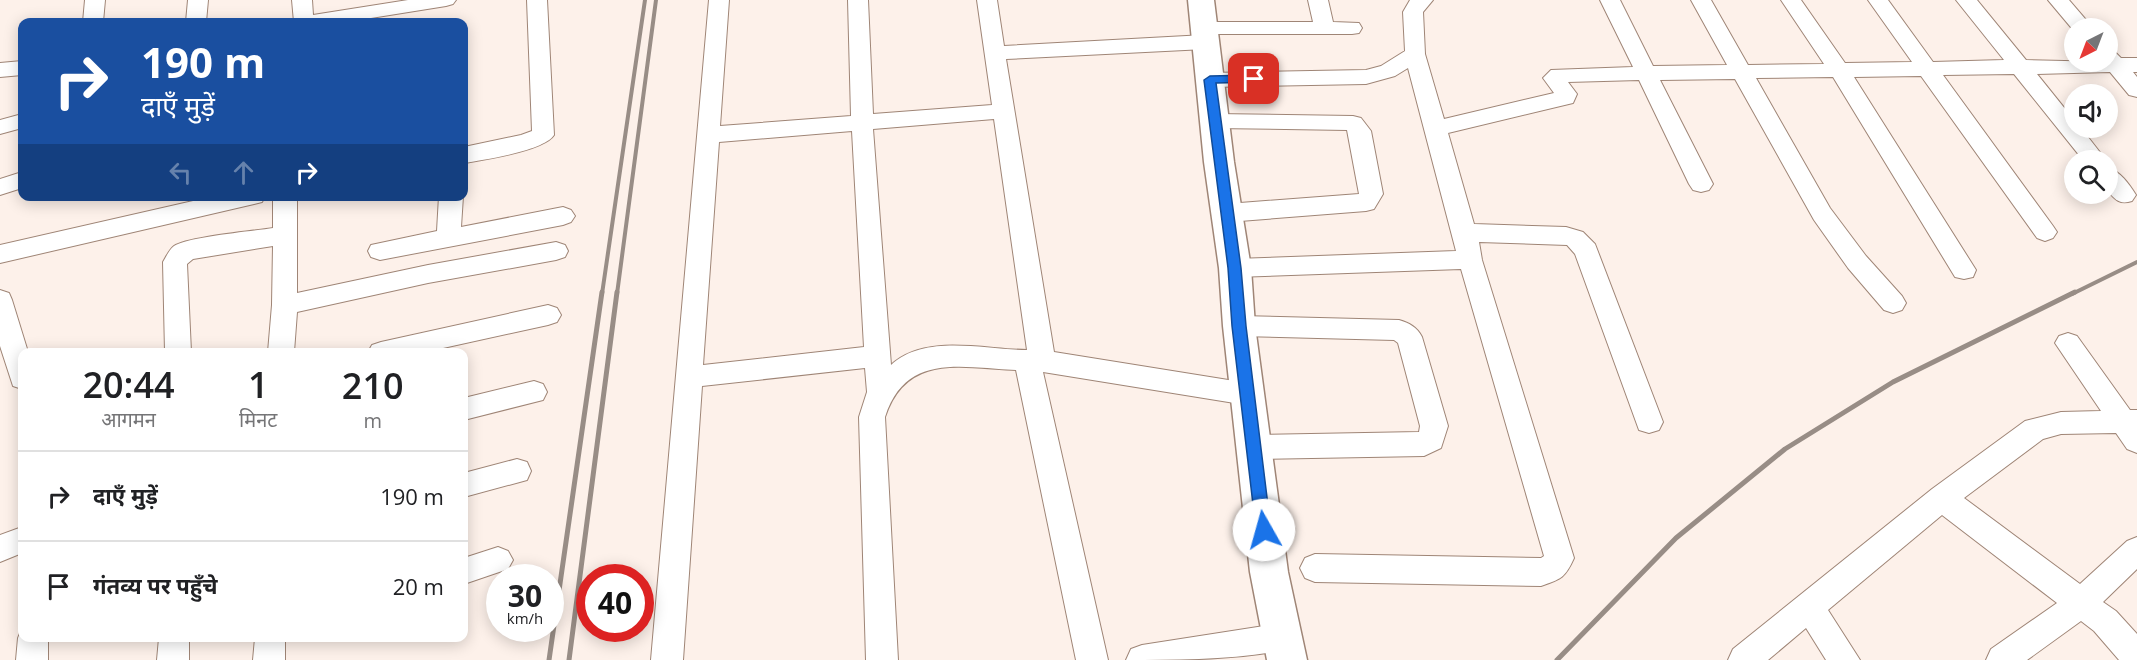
<!DOCTYPE html>
<html lang="hi">
<head>
<meta charset="utf-8">
<style>
	:root { --surface:#fff; --page:#f6f6f6; --text:#202124; --muted:#757577; --line:#e0e0e0 }
	body { margin:0; font-family:"Open Sans","Noto Sans Devanagari",sans-serif; background:var(--page); color:var(--text); height:100vh; display:flex; flex-direction:column; font-size:22px; white-space:nowrap }
	* { box-sizing:border-box; margin:0 }
	p { font-size:20px; color:var(--muted) }
	.icon { flex:none; width:33px; height:33px; fill:none; stroke:currentColor; stroke-width:2; stroke-linecap:round; stroke-linejoin:round }
	.map { position:relative; flex:1; overflow:hidden }
	.side { position:absolute; left:18px; top:348px; width:450px; height:294px; display:flex; flex-direction:column; background:var(--surface); border-radius:12px; box-shadow:0 3px 15px #0003 }
	.side>* { flex:none }
	.banner { position:absolute; left:18px; top:18px; width:450px; height:183px; border-radius:12px; box-shadow:0 3px 15px #0003; background:#1a4fa0; color:#fff; overflow:hidden }
	.needle { width:39px; rotate:222deg }
	.tools { position:absolute; left:2064px; top:18px; display:grid; gap:12px }
	.tools a { display:grid; place-items:center; width:54px; height:54px; border-radius:50%; background:var(--surface); box-shadow:0 3px 15px #0003; font-size:30px }
	.speed { position:absolute; left:486px; top:564px; display:flex; gap:12px; font-size:30px; font-weight:700; text-align:center }
	.speed>* { display:grid; place-content:center; width:78px; height:78px; border-radius:50%; background:var(--surface); box-shadow:0 3px 15px #0003; line-height:1 }
	.speed small { font-size:15px; font-weight:400 }
	.speed .limit { border:9px solid #d22; background:#fff; color:#111 }
	.pin { position:absolute; display:grid; place-items:center; width:51px; height:51px; color:#fff; margin:-26px; border-radius:12px; box-shadow:0 3px 9px #0006 }
	.me { position:absolute; width:66px; margin:-33px; rotate:353deg; stroke-linejoin:round; filter:drop-shadow(0 0 4px #0008) }
	.turn { display:flex; align-items:center; gap:21px; height:126px; padding:0 24px; font-size:27px }
	.turn .icon { width:78px; height:78px; stroke-width:2.5 }
	.turn b { display:block; font-size:42px; line-height:51px }
	.lanes { display:flex; align-items:center; height:57px; padding:0 24px; background:#0003; justify-content:center; gap:30px; direction:ltr }
	.lanes .off { opacity:.35 }
	.eta { display:flex; justify-content:space-evenly; align-items:center; height:102px; text-align:center }
	.eta b { font-size:36px; font-weight:600; line-height:42px }
	ul { padding:0; list-style:none }
	li { display:flex; align-items:center; gap:18px; height:90px; padding:0 24px; border-top:2px solid var(--line) }
	li div { flex:1 }
	li b { display:block; font-size:22px }
	li em { font-style:normal }
	.map>svg:first-child { display:block }
	.lines { fill:none; stroke-linecap:round; stroke-linejoin:round }
	.street-casing { stroke:#9f8576; stroke-width:2 }
	.secondary-casing { stroke:#9f8576; stroke-width:3 }
	.street { fill:#fff; fill-rule:evenodd }
	.secondary { fill:#fff; fill-rule:evenodd }
	.rail-far1 { stroke:#988d86; stroke-width:4 }
	.rail { stroke:#988d86; stroke-width:5 }
	.route { fill:#1a73e8; stroke:#114b97; stroke-width:1.5 }
</style>
</head>
<body>
<div class="map">
<svg width="2137" height="660" viewBox="0 0 2137 660">
	<rect width="100%" height="100%" fill="#fdf1ea"/>
	<g class="lines">
		<g class="street-casing">
			<g id="street">
				<polygon points="85,0 105,0 103,22 83,22"/>
				<polygon points="188,0 208,0 206,22 186,22"/>
				<polygon points="292,0 312,0 313,15 408,0 456,0 453,4 446,6 346,22 294,22"/>
				<path d="M527,0h20l7,135c-10,16 -71,25 -90,28v-16l57,-12 11,-4z"/>
				<path d="M709,0h20l-9,126 131,-10 -3,-116h20l5,114 119,-9 -15,-105h20l7,46 201,-11 7,2 3,5 -3,5 -7,2 -199,10 48,293 193,31 9,3 4,8 -4,8 -9,3 -204,-33 65,288h-32l-60,-290c-54,-2 -110,-18 -131,47l13,243h-32l-7,-243 8,-25 -2,-24 -163,18 -19,274h-32zM994,119l33,231c-41,0 -102,-17 -136,15l-18,-236zM852,131l12,216 -161,18 16,-223z"/>
				<polygon points="1308,0 1328,0 1333,22 1359,23 1362,28 1359,33 1352,34 1204,34 1197,33 1194,28 1197,23 1204,22 1313,22"/>
				<path d="M1410,0h23l-10,12 2,42 19,65 110,-26 -11,-15 8,-8 82,-3 -33,-67h20l33,66 74,-1 -36,-65h20l37,65 76,-1 -43,-64h20l44,63 67,-1 -44,-62h20l45,62 71,-2 -48,-60h21l49,60 82,2v-12l7,2 6,6h16v14h-4l4,5v20l-8,-2 -19,-23 -73,2 37,46v8h7l25,32h-23l-69,-86 -71,1 110,151 4,6 -4,6 -8,3 -8,-3 -116,-162 -67,1 122,193 -3,7 -9,2 -9,-2 -122,-200 -77,1 74,130 36,48 36,40 4,7 -4,7 -9,3 -9,-3 -36,-42 -34,-48 -79,-141 -75,1 53,104 -4,6 -8,2 -8,-2 -4,-6 -50,-104 -71,2 9,12 -4,9 -125,30 26,91 92,3 17,5 12,12 68,178 -4,8 -10,3 -10,-3 -64,-176 -8,-9 -88,-3 3,18 92,298c-9,20 -13,21 -33,28l-226,-4 -10,-4 -5,-10 5,-10 10,-4 226,4 3,-2 -83,-287 -226,8 -9,-2 -3,-7 3,-7 9,-2 221,-8 -48,-183 -13,8 -29,8 -156,3 -8,-2 -3,-5 3,-5 8,-2 156,-3 15,-4 24,-15 -2,-39z"/>
				<polygon points="2048,0 2069,0 2093,28 2074,28 2074,31"/>
				<polygon points="22,61 22,75 0,77 0,63"/>
				<polygon points="22,114 22,128 0,134 0,120"/>
				<polygon points="1214,114 1353,116 1361,118 1371,131 1383,194 1374,209 1366,211 1227,222 1219,219 1215,213 1219,207 1227,204 1359,194 1347,130 1214,128 1206,126 1203,121 1206,116"/>
				<path d="M2108,168c12,3 21,16 28,27l-4,6c-12,4 -17,-1 -24,-10z"/>
				<polygon points="22,172 22,188 0,195 0,179"/>
				<polygon points="215,196 265,196 262,202 254,204 0,263 0,245"/>
				<path d="M273,196h24v97l131,-28 128,-23 9,3 3,6 -3,6 -9,3 -128,23 -131,29 -3,40h-26l4,-47 1,-59 -80,13 -6,5 4,88h-26l-2,-90c3,-5 6,-12 11,-16 13,-9 80,-15 99,-18z"/>
				<polygon points="439,196 463,196 461,227 563,207 571,210 575,216 571,222 563,225 380,260 371,257 368,251 371,245 437,231"/>
				<polygon points="0,290 9,293 12,300 28,352 22,352 22,389 13,386 0,346"/>
				<polygon points="548,305 557,308 561,315 557,322 548,325 425,352 368,352 372,345 381,342"/>
				<path d="M1239,316l160,4c10,3 18,7 23,17l26,89 -7,22 -17,8 -171,3 -10,-4 -4,-8 4,-8 10,-4 166,-3 1,-6 -22,-83 -4,-3 -155,-4 -9,-3 -4,-7 4,-7z"/>
				<polygon points="2068,333 2077,336 2130,410 2137,410 2137,453 2127,449 2116,433 2061,434 2043,439 1964,498 2080,584 2127,541 2137,537 2137,569 2103,602 2116,611 2137,634 2137,660 2119,660 2094,631 2081,621 2027,660 1986,660 1991,649 2057,603 1942,515 1828,610 1860,660 1826,660 1806,628 1768,660 1728,660 1733,649 1932,489 2025,421 2061,412 2101,411 2055,343 2059,336"/>
				<polygon points="534,381 543,384 547,392 543,400 464,420 464,398"/>
				<polygon points="517,459 527,462 531,471 527,480 464,497 464,473"/>
				<polygon points="22,527 22,553 0,562 0,535"/>
				<polygon points="498,547 508,551 513,560 508,569 464,584 464,558"/>
				<path d="M1283,623l11,5 4,10 -4,10c-51,12 -114,12 -168,12l5,-11 11,-4z"/>
				<polygon points="22,628 22,638 48,638 48,660 16,660 18,638"/>
				<polygon points="159,638 189,638 189,660 157,660"/>
				<polygon points="255,638 285,638 285,660 253,660"/>
			</g>
		</g>
		<g class="secondary-casing">
			<polygon id="secondary" points="1188,0 1214,0 1234,162 1251,268 1255,326 1288,572 1307,660 1267,660 1250,572 1223,326 1219,268 1204,162"/>
		</g>
		<use href="#street" class="street"/>
		<use href="#secondary" class="secondary"/>
		<g class="rail-far1">
			<polyline points="602,294 645,0"/>
			<polyline points="617,294 656,0"/>
			<polyline points="2072,294 2137,262"/>
		</g>
		<g class="rail">
			<polyline points="549,660 602,292"/>
			<polyline points="569,660 617,292"/>
			<polyline points="1557,660 1676,538 1785,449 1893,382 2075,292"/>
		</g>
	</g>
	<polygon class="route" points="1254,75 1258,76 1258,82 1216,83 1241,268 1246,326 1271,530 1269,535 1264,537 1258,535 1256,530 1232,326 1228,268 1204,80 1210,76"/>
</svg>
<div class="tools">
<a><svg class="needle" viewBox="-14 -14 28 28"><path d="M0-13l5 13h-10z" fill="#e53935"/><path d="M0 13l5-13h-10z" fill="#757577"/></svg></a>
<a><svg class="icon" aria-label="sound" viewBox="0 0 24 24"><path d="M4 9h4l5-4v14l-5-4H4zM17 9q2 3 0 6"/></svg></a>
<a><svg class="icon" aria-label="search" viewBox="0 0 24 24"><circle cx="10" cy="10" r="6"/><path d="M15 15l6 6"/></svg></a>
</div>
<div class="speed"><div>30<small>km/h</small></div><div class="limit">40</div></div>
<div class="pin" style="left:1254px;top:79px;background:#d93025"><svg class="icon" aria-label="arrive" viewBox="0 0 24 24"><path d="M6 21V4h12l-3 4 3 4H6"/></svg></div>
<svg class="me" style="left:1264px;top:530px" viewBox="-20 -20 40 40"><circle r="19" fill="#fff"/><path d="M0-13L10 11 0 6-10 11z" fill="#1a73e8"/></svg>
<div class="banner">
<div class="turn"><svg class="icon" aria-label="right" viewBox="0 0 24 24"><path d="M7 20v-9h11M14 6l5 5-5 5"/></svg><div><b>190 m</b>दाएँ मुड़ें</div></div>
<div class="lanes"><svg class="icon off" aria-label="left" viewBox="0 0 24 24"><path d="M17 20v-9H6M10 6l-5 5 5 5"/></svg><svg class="icon off" aria-label="ahead" viewBox="0 0 24 24"><path d="M12 20V5M6 11l6-6 6 6"/></svg><svg class="icon" aria-label="right" viewBox="0 0 24 24"><path d="M7 20v-9h11M14 6l5 5-5 5"/></svg></div>
</div>
<section class="side">
<div class="eta">
<div><b>20:44</b><p>आगमन</p></div>
<div><b>1</b><p>मिनट</p></div>
<div><b>210</b><p>m</p></div>
</div>
<ul>
<li><svg class="icon" aria-label="right" viewBox="0 0 24 24"><path d="M7 20v-9h11M14 6l5 5-5 5"/></svg><div><b>दाएँ मुड़ें</b></div><em>190 m</em></li>
<li><svg class="icon" aria-label="arrive" viewBox="0 0 24 24"><path d="M6 21V4h12l-3 4 3 4H6"/></svg><div><b>गंतव्य पर पहुँचे</b></div><em>20 m</em></li>
</ul>
</section>
</div>
</body>
</html>
